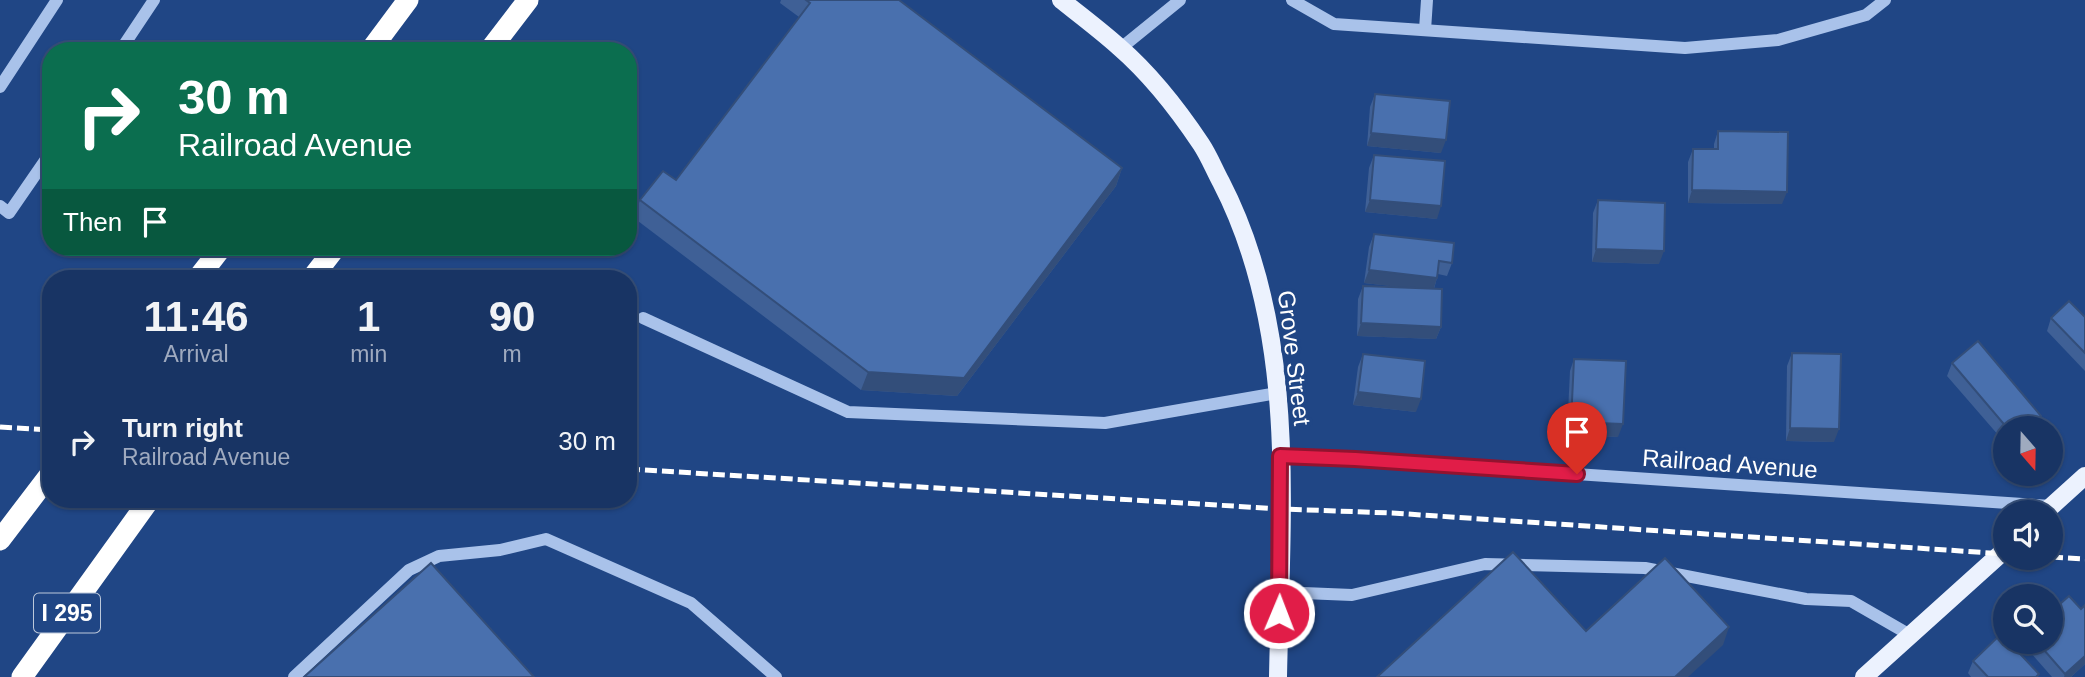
<!DOCTYPE html>
<html lang="en">
<head>
<meta charset="utf-8">
<style>
	:root { --surface:#183464; --page:#253f6d; --text:#f1f3f6; --muted:#9faabf; --line:#364f78 }
	body { margin:0; font-family:Helvetica,sans-serif; background:var(--page); color:var(--text); height:100vh; display:flex; flex-direction:column; font-size:26px; white-space:nowrap }
	* { box-sizing:border-box; margin:0 }
	p { font-size:23px; color:var(--muted) }
	.icon { flex:none; width:38px; height:38px; fill:none; stroke:currentColor; stroke-width:2; stroke-linecap:round; stroke-linejoin:round }
	.map { position:relative; flex:1; overflow:hidden }
	.drawer { position:absolute; left:42px; top:270px; width:595px; height:238px; display:flex; flex-direction:column; background:var(--surface); border-radius:28px; box-shadow:0 2px 5px #0004,0 0 0 2px var(--line) }
	.drawer>* { flex:none }
	.hud { position:absolute; left:42px; top:42px; width:595px; height:214px; border-radius:28px; box-shadow:0 2px 5px #0004,0 0 0 2px var(--line); background:#0b6e4f; color:#fff; overflow:hidden }
	.needle { width:46px; rotate:160deg }
	.buttons { position:absolute; left:1993px; top:416px; display:grid; gap:14px }
	.buttons a { display:grid; place-items:center; width:70px; height:70px; border-radius:50%; background:var(--surface); box-shadow:0 2px 5px #0004,0 0 0 2px var(--line); font-size:35px }
	.pin { position:absolute; display:grid; place-items:center; width:60px; height:60px; color:#fff; margin:-72px -30px; border-radius:50% 50% 50% 0; rotate:-45deg; box-shadow:0 0 7px #0007 }
	.pin .icon { rotate:45deg }
	.me { position:absolute; width:77px; margin:-38px; rotate:1deg; stroke-linejoin:round; filter:drop-shadow(0 0 5px #0008) }
	.turn { display:flex; align-items:center; gap:24px; height:147px; padding:0 21px; font-size:32px }
	.turn .icon { width:91px; height:91px; stroke-width:2.5 }
	.turn b { display:block; font-size:49px; line-height:60px }
	.then { display:flex; align-items:center; height:66px; padding:0 21px; background:#0003; gap:14px; font-size:26px }
	.eta { display:flex; justify-content:space-evenly; align-items:center; height:119px; text-align:center }
	.eta b { font-size:42px; font-weight:600; line-height:49px }
	ul { padding:0; list-style:none }
	li { display:flex; align-items:center; gap:21px; height:105px; padding:0 21px }
	li div { flex:1 }
	li b { display:block; font-size:26px }
	li em { font-style:normal }
	.map>svg:first-child { display:block }
	.lines { fill:none; stroke-linecap:round; stroke-linejoin:round }
	.minor { stroke:#a9c2ea; stroke-width:12 }
	.major { stroke:#ecf2fe; stroke-width:18 }
	.highway { stroke:#fff; stroke-width:21 }
	.rail { stroke:#fff; stroke-width:5; stroke-dasharray:12 5; stroke-linecap:butt }
	.wall { fill:#3f6096 }
	.shaded-wall { fill:#334e7a }
	.building { fill:#4970ae; stroke:#334e7a; stroke-width:2 }
	.route-casing { stroke:#92132f; stroke-width:18 }
	.route { stroke:#e11d48; stroke-width:12 }
	.labels { text-anchor:middle; stroke-width:7; stroke-linejoin:round; paint-order:stroke }
	.shield { fill:#204685; stroke:#bcc8da; stroke-width:2 }
	.shield-label { font-size:23px; font-weight:bold; fill:#fff }
	.street-label { font-size:24px; fill:#fff; stroke:#204685 }
</style>
</head>
<body>
<div class="map">
<svg width="2085" height="677" viewBox="0 0 2085 677">
	<rect width="100%" height="100%" fill="#204685"/>
	<g class="lines">
		<g class="minor">
			<polyline points="1292,0 1334,24 1685,48 1778,40 1866,15 1885,0"/>
			<polyline points="1425,30 1427,0"/>
			<polyline points="1121,48 1180,0"/>
			<polyline points="120,51 154,0"/>
			<polyline points="0,87 57,0"/>
			<polyline points="0,206 9,213 51,152"/>
			<polyline points="643,318 848,412 1105,423 1277,393"/>
			<polyline points="1280,456 1355,459 2052,506"/>
			<polyline points="1279,592 1352,595 1485,564 1645,568 1806,599 1851,601 1910,635"/>
			<polyline points="294,677 409,570 439,556 500,550 546,539 691,603 776,677"/>
		</g>
		<g class="major">
			<path d="M1061,0c19,15 39,30 58,47 30,26 60,64 82,97 8,12 13,25 20,38 78,151 60,330 57,495"/>
			<polyline points="2044,513 2085,476"/>
			<polyline points="1864,677 2006,549"/>
		</g>
		<g class="highway">
			<polyline points="370,51 408,0"/>
			<polyline points="489,51 528,0"/>
			<polyline points="198,278 222,247"/>
			<polyline points="312,278 336,247"/>
			<polyline points="0,540 51,473"/>
			<polyline points="22,677 150,499"/>
		</g>
		<g class="rail">
			<polyline points="0,427 51,430"/>
			<polyline points="628,469 1281,509 1392,513 2006,554"/>
			<polyline points="2051,557 2085,559"/>
		</g>
	</g>
	<g class="wall">
		<polygon points="781,0 899,0 1122,168 1116,186 957,396 861,390 634,218 640,200 676,180 799,17 780,3"/>
		<polygon points="1375,94 1441,153 1367,146 1370,107"/>
		<polygon points="1718,131 1782,204 1688,203 1688,162 1693,149 1714,149 1714,144"/>
		<polygon points="1374,155 1437,219 1365,212 1369,168"/>
		<polygon points="1598,200 1659,264 1592,262 1593,213"/>
		<polygon points="1374,234 1452,263 1447,276 1438,274 1434,289 1441,327 1436,339 1357,336 1358,299 1363,286 1401,287 1364,283 1369,247"/>
		<polygon points="2085,317 2085,371 2047,331 2051,318"/>
		<polygon points="1792,353 1834,442 1786,441 1787,366"/>
		<polygon points="1363,354 1416,412 1353,405 1358,367"/>
		<polygon points="1574,359 1618,437 1567,434 1570,371"/>
		<polygon points="1952,363 2041,416 2037,429 2006,429 2006,444 1947,376"/>
		<polygon points="2085,605 2085,664 2071,677 2052,677 2024,645 2025,642 2051,642"/>
		<polygon points="1973,661 2039,674 2038,677 1971,677 1968,673"/>
	</g>
	<g class="shaded-wall">
		<polygon points="1371,133 1446,140 1441,153 1367,146"/>
		<polygon points="1122,168 1116,186 957,396 861,390 868,372"/>
		<polygon points="1692,190 1787,192 1782,204 1688,203"/>
		<polygon points="1370,200 1441,206 1437,219 1365,212"/>
		<polygon points="1596,249 1664,251 1659,264 1592,262"/>
		<polygon points="1369,270 1437,278 1433,291 1364,283"/>
		<polygon points="1361,323 1441,327 1436,339 1357,336"/>
		<polygon points="1358,392 1421,399 1416,412 1353,405"/>
		<polygon points="2041,416 2037,429 2026,429"/>
		<polygon points="1571,422 1623,424 1618,437 1567,434"/>
		<polygon points="1790,428 1839,429 1834,442 1786,441"/>
		<polygon points="1729,627 1723,645 1688,677 1675,677"/>
		<polygon points="2085,656 2085,664 2071,677 2064,677 2065,674"/>
	</g>
	<g class="building">
		<polygon points="806,0 899,0 1122,168 964,378 868,372 640,200 663,171 676,180 810,3"/>
		<polygon points="1375,94 1450,101 1446,140 1371,133"/>
		<polygon points="1718,131 1788,132 1787,192 1692,190 1693,149 1718,149"/>
		<polygon points="1374,155 1445,161 1441,206 1370,200"/>
		<polygon points="1598,200 1665,203 1664,251 1596,249"/>
		<polygon points="1374,234 1454,243 1452,263 1439,261 1437,278 1369,270"/>
		<polygon points="1363,286 1442,289 1441,327 1361,323"/>
		<polygon points="2069,301 2085,317 2085,353 2051,318"/>
		<polygon points="1978,341 2041,416 2026,429 2008,429 1952,363"/>
		<polygon points="1792,353 1841,354 1839,429 1790,428"/>
		<polygon points="1363,354 1425,361 1421,399 1358,392"/>
		<polygon points="1574,359 1626,361 1623,424 1571,422"/>
		<polygon points="1513,552 1586,631 1665,558 1729,627 1675,677 1377,677"/>
		<polygon points="431,563 534,677 304,677"/>
		<polygon points="2069,596 2081,609 2085,605 2085,656 2065,674 2037,642 2051,642 2051,612"/>
		<polygon points="2001,634 2006,639 2006,642 2009,642 2039,674 2036,677 1988,677 1973,661"/>
	</g>
	<g class="lines">
		<g class="route-casing">
			<polyline id="route" points="1279,613 1280,456 1355,459 1577,474"/>
		</g>
		<use href="#route" class="route"/>
	</g>
	<g class="labels">
		<rect class="shield" x="34" y="593.5" width="66" height="39" rx="5"/>
		<g class="shield-label">
			<text x="67" y="621">I 295</text>
		</g>
		<g class="street-label">
			<text transform="translate(1294 358) rotate(83)" y="8">Grove Street</text>
			<text transform="translate(1730 464) rotate(4)" y="8">Railroad Avenue</text>
		</g>
	</g>
</svg>
<div class="buttons">
<a><svg class="needle" viewBox="-14 -14 28 28"><path d="M0-13l5 13h-10z" fill="#e53935"/><path d="M0 13l5-13h-10z" fill="#9faabf"/></svg></a>
<a><svg class="icon" aria-label="sound" viewBox="0 0 24 24"><path d="M4 9h4l5-4v14l-5-4H4zM17 9q2 3 0 6"/></svg></a>
<a><svg class="icon" aria-label="search" viewBox="0 0 24 24"><circle cx="10" cy="10" r="6"/><path d="M15 15l6 6"/></svg></a>
</div>
<div class="pin" style="left:1577px;top:474px;background:#d93025"><svg class="icon" aria-label="arrive" viewBox="0 0 24 24"><path d="M6 21V4h12l-3 4 3 4H6"/></svg></div>
<svg class="me" style="left:1279px;top:613px" viewBox="-20 -20 40 40"><circle r="17" fill="#e11d48" stroke="#fff" stroke-width="3"/><path d="M0-11L8 9 0 5-8 9z" fill="#fff"/></svg>
<div class="hud">
<div class="turn"><svg class="icon" aria-label="right" viewBox="0 0 24 24"><path d="M7 20v-9h11M14 6l5 5-5 5"/></svg><div><b>30 m</b>Railroad Avenue</div></div>
<div class="then">Then<svg class="icon" aria-label="arrive" viewBox="0 0 24 24"><path d="M6 21V4h12l-3 4 3 4H6"/></svg></div>
</div>
<section class="drawer">
<div class="eta">
<div><b>11:46</b><p>Arrival</p></div>
<div><b>1</b><p>min</p></div>
<div><b>90</b><p>m</p></div>
</div>
<ul>
<li><svg class="icon" aria-label="right" viewBox="0 0 24 24"><path d="M7 20v-9h11M14 6l5 5-5 5"/></svg><div><b>Turn right</b><p>Railroad Avenue</p></div><em>30 m</em></li>
</ul>
</section>
</div>
</body>
</html>
